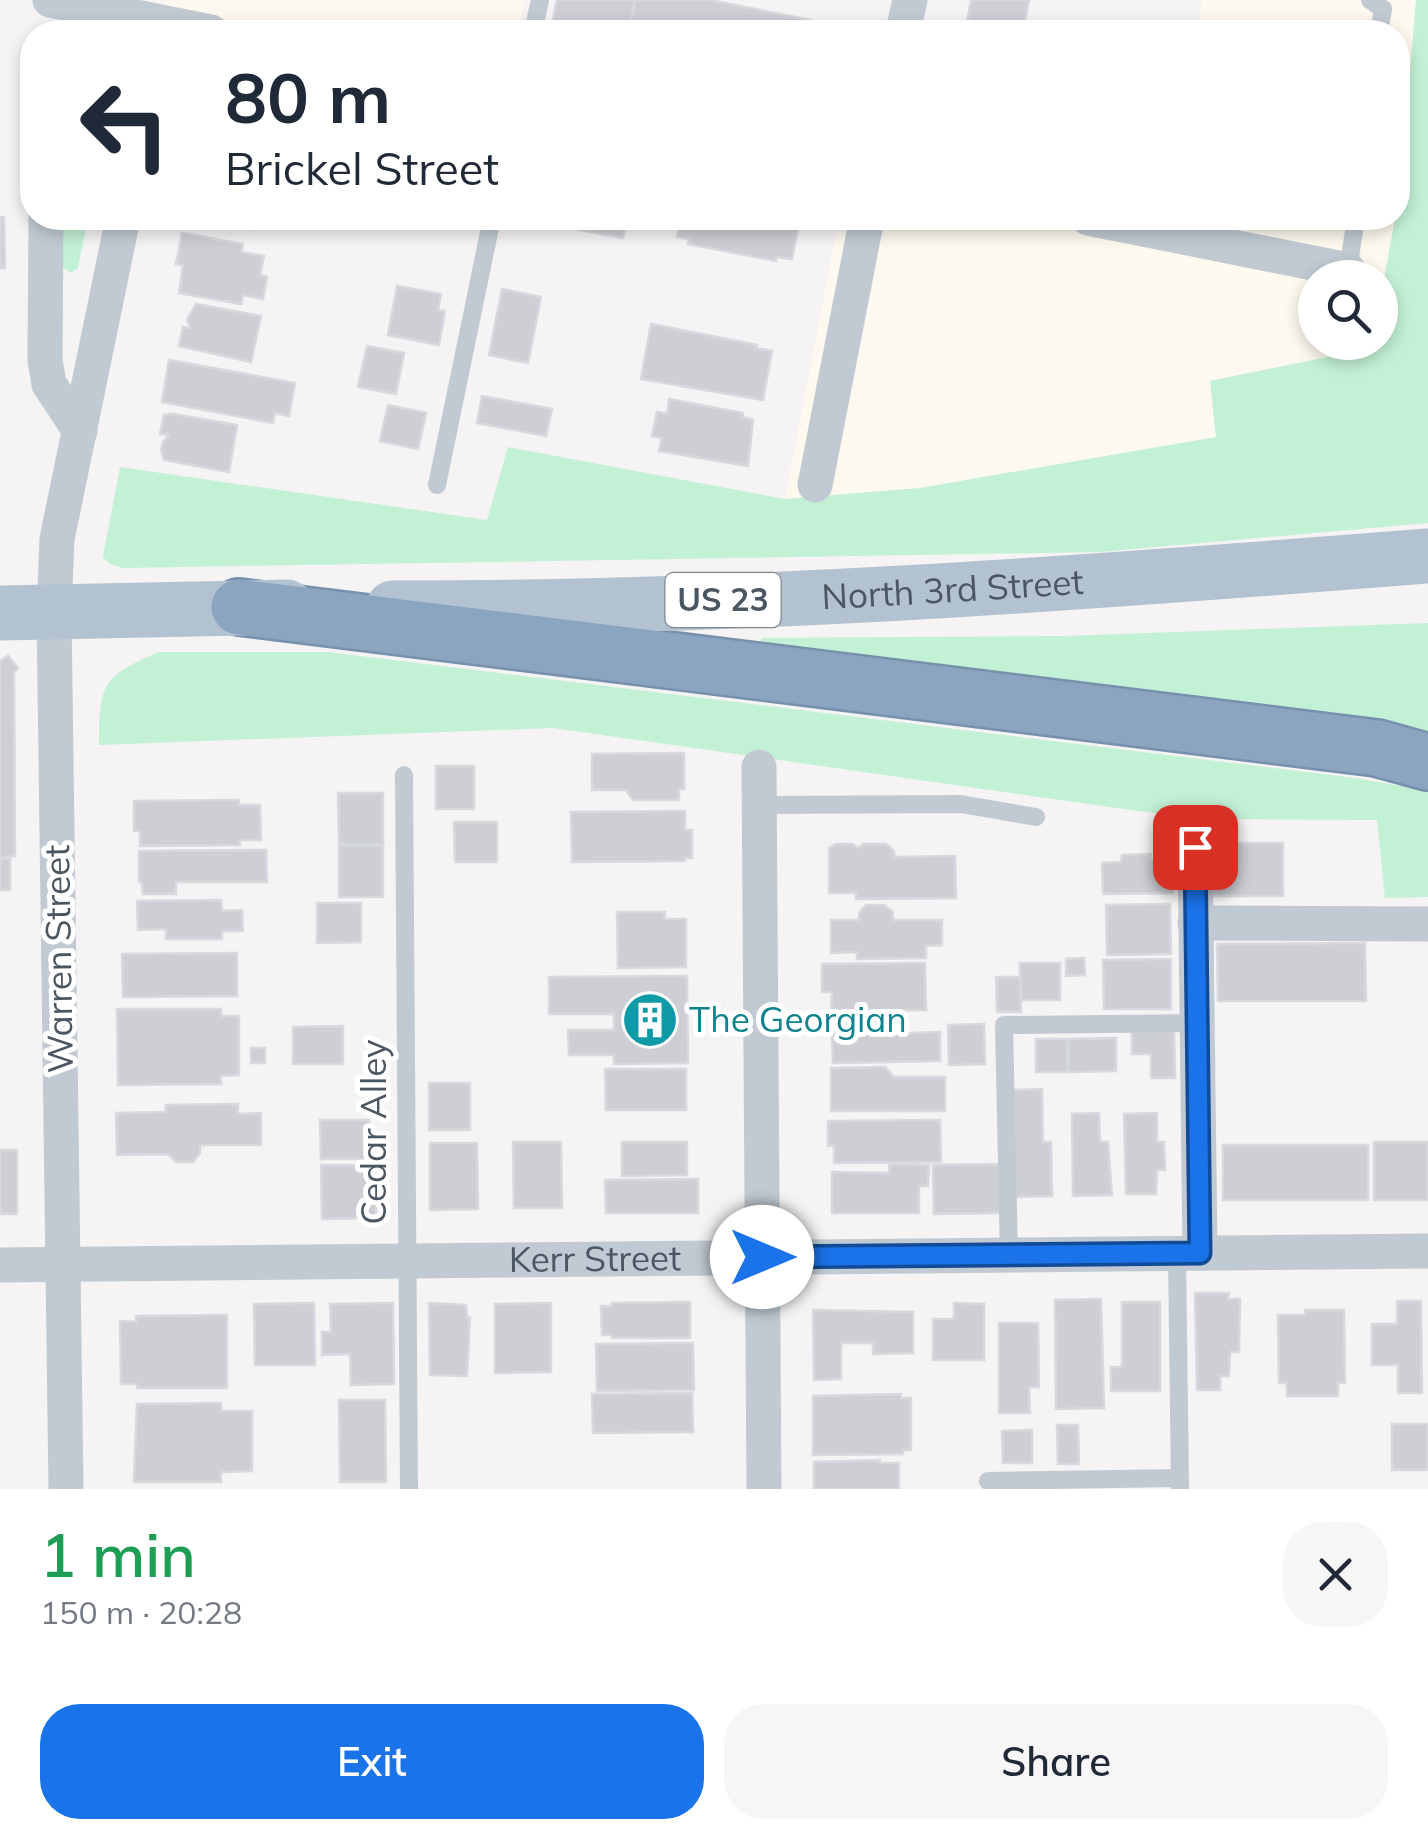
<!DOCTYPE html>
<html lang="en">
<head>
<meta charset="utf-8">
<style>
	:root { --surface:#fff; --page:#f6f6f7; --text:#1f2937; --muted:#747a83; --accent:#1a73e8 }
	body { margin:0; font-family:Mulish,sans-serif; background:var(--page); color:var(--text); height:100vh; display:flex; flex-direction:column; font-size:38px; white-space:nowrap }
	* { box-sizing:border-box; margin:0 }
	p { font-size:32px; color:var(--muted) }
	.icon { flex:none; width:55px; height:55px; fill:none; stroke:currentColor; stroke-width:2; stroke-linecap:round; stroke-linejoin:round }
	.map { position:relative; height:1489px; overflow:hidden }
	.drawer { display:flex; flex-direction:column; background:var(--surface); flex:1 }
	.drawer>* { flex:none }
	.banner { position:absolute; left:20px; top:20px; width:1390px; height:210px; border-radius:40px; box-shadow:0 5px 15px #0003; background:#fff; color:var(--text); overflow:hidden }
	.tools { position:absolute; left:1298px; top:260px; display:grid; gap:20px }
	.tools a { display:grid; place-items:center; width:100px; height:100px; border-radius:50%; background:var(--surface); box-shadow:0 5px 15px #0003; font-size:50px }
	.pin { position:absolute; display:grid; place-items:center; width:85px; height:85px; color:#fff; margin:-42px; border-radius:20px; box-shadow:0 5px 15px #0006 }
	.me { position:absolute; width:110px; margin:-55px; rotate:90deg; stroke-linejoin:round; filter:drop-shadow(0 0 8px #0008) }
	.turn { display:flex; align-items:center; gap:35px; height:210px; padding:0 40px; font-size:45px }
	.turn .icon { width:130px; height:130px; stroke-width:2.5 }
	.turn b { display:block; font-size:70px; line-height:85px }
	.round { display:grid; place-items:center; flex:none; width:105px; height:105px; border-radius:40px; background:var(--page) }
	.head { display:flex; align-items:center; justify-content:space-between; height:170px; padding:0 40px }
	h1 { font-size:60px; font-weight:600; line-height:75px; color:#1e9e55 }
	.cta { display:flex; gap:20px; margin-top:auto; padding:20px 40px }
	.cta a { flex:1; height:115px; border-radius:40px; background:var(--accent); color:#fff; font-size:40px; font-weight:600; line-height:115px; text-align:center }
	.cta a+a { background:var(--page); color:var(--text) }
	.map>svg:first-child { display:block }
	.commercial { fill:#fdf9ef }
	.green { fill:#c3f1d5 }
	.building { fill:#cdcfd5; stroke:#d7d9de; stroke-width:2.5 }
	.lines { fill:none; stroke-linecap:round; stroke-linejoin:round }
	.highway-casing { stroke:#7690ad; stroke-width:60 }
	.lane { stroke:#c1cad2; stroke-width:18 }
	.street { stroke:#c1cad2; stroke-width:35 }
	.primary { stroke:#b3c2d1; stroke-width:55 }
	.highway { stroke:#8ba5c1; stroke-width:55 }
	.route-casing { stroke:#114b97; stroke-width:25 }
	.route { stroke:#1a73e8; stroke-width:18 }
	.labels { text-anchor:middle; stroke-width:10; stroke-linejoin:round; paint-order:stroke }
	.shield { fill:#fff; stroke:#808990; stroke-width:2.5 }
	.shield-label { font-size:32px; font-weight:bold; fill:#4a5661 }
	.street-label { font-size:35px; fill:#4a5661; stroke:#fff }
	.culture-label { font-size:35px; fill:#0d838f; stroke:#fff; text-anchor:start }
</style>
</head>
<body>
<div class="map">
<svg width="1428" height="1489" viewBox="0 0 1428 1489">
	<rect width="100%" height="100%" fill="#f5f3f3"/>
	<g class="commercial">
		<polygon points="165,0 525,0 518,32 235,32 161,17"/>
		<polygon points="1202,0 1416,0 1398,200 1398,32 1196,32"/>
		<polygon points="839,218 1395,218 1380,302 1380,278 1315,278 1315,342 1373,343 1372,348 1210,381 1216,437 920,488 785,499"/>
	</g>
	<g class="green">
		<polygon points="1416,0 1428,0 1428,523 1100,552 123,568 110,564 103,557 120,467 487,520 508,447 785,499 920,488 1216,437 1210,381 1371,348 1373,343 1380,342 1380,302 1395,218 1398,218"/>
		<polygon points="62,218 88,218 78,268 71,273 62,267"/>
		<polygon points="1428,623 1428,733 1318,715 761,649 761,638 1065,636"/>
		<path d="M158,652h170l1027,126 63,11 10,3v105l-43,1 -8,-78 -182,-1 -642,-91 -454,17c1,-62 2,-67 59,-93z"/>
	</g>
	<g class="building">
		<polygon points="557,0 635,0 629,32 594,32 552,24"/>
		<polygon points="635,0 710,0 810,20 807,32 629,32"/>
		<polygon points="971,0 1029,0 1023,32 957,32 959,26 966,28"/>
		<polygon points="0,217 4,217 5,268 0,268"/>
		<polygon points="192,218 277,218 276,225 256,222 254,229"/>
		<polygon points="421,218 471,218 470,222 463,220 462,228 444,224 443,228 420,224"/>
		<polygon points="517,218 627,218 623,238"/>
		<polygon points="681,218 800,218 792,259 776,257 776,261 688,244 689,239 677,237"/>
		<polygon points="182,233 243,244 241,252 264,256 260,275 267,277 263,299 243,295 241,304 179,293 183,265 176,264"/>
		<polygon points="397,286 441,294 438,310 445,311 439,345 388,335"/>
		<polygon points="502,289 541,297 528,363 489,355"/>
		<polygon points="196,304 261,316 251,362 179,346 183,327 191,329 187,320"/>
		<polygon points="651,324 757,345 756,348 772,351 763,400 641,379"/>
		<polygon points="367,346 404,353 396,394 358,387"/>
		<polygon points="169,360 295,383 289,416 275,413 273,423 162,402"/>
		<polygon points="482,396 552,409 546,436 477,423"/>
		<polygon points="669,399 743,413 743,417 753,420 748,466 659,451 662,438 652,436 657,412 667,414"/>
		<polygon points="388,405 426,413 418,449 380,441"/>
		<polygon points="173,414 237,425 229,472 164,460 161,450 163,442 169,435 160,434 164,415"/>
		<polygon points="8,656 18,668 14,672 15,856 0,857 0,661"/>
		<polygon points="684,753 684,789 679,789 679,800 633,800 626,790 592,790 592,754"/>
		<rect x="436" y="766" width="38" height="43"/>
		<polygon points="338,793 383,793 383,845 339,845"/>
		<polygon points="239,800 239,805 260,805 261,840 240,840 240,845 140,846 140,831 134,831 134,801"/>
		<polygon points="685,811 685,830 692,830 692,858 685,858 685,861 572,862 571,812"/>
		<polygon points="454,822 497,822 497,862 455,862"/>
		<polygon points="1210,843 1283,843 1283,896 1211,896"/>
		<polygon points="836,844 852,844 859,848 863,844 886,844 894,851 895,857 955,856 956,898 856,899 856,893 829,893 829,848"/>
		<rect x="339" y="845" width="44" height="52"/>
		<polygon points="266,850 267,882 176,882 176,894 143,894 142,883 139,882 139,851"/>
		<polygon points="1151,854 1151,860 1172,859 1173,893 1103,894 1102,863 1121,862 1122,855"/>
		<rect x="0" y="859" width="10" height="31"/>
		<polygon points="221,900 222,911 242,910 243,931 222,931 222,939 166,939 166,929 138,930 137,901"/>
		<polygon points="317,903 361,903 361,942 317,943"/>
		<polygon points="1170,904 1171,954 1107,955 1106,905"/>
		<polygon points="866,905 884,905 893,912 893,920 942,920 942,945 926,946 926,958 857,959 857,952 831,953 831,920 859,920 859,913"/>
		<polygon points="617,912 665,912 664,919 686,919 686,967 618,968"/>
		<polygon points="1365,943 1366,1001 1218,1001 1217,944"/>
		<polygon points="237,953 237,996 123,997 122,954"/>
		<polygon points="1084,958 1085,975 1066,976 1066,959"/>
		<polygon points="1171,959 1171,1009 1104,1009 1103,960"/>
		<polygon points="925,963 926,1010 831,1011 832,992 822,992 822,964"/>
		<rect x="1020" y="963" width="40" height="37"/>
		<polygon points="687,976 688,1063 614,1064 614,1055 569,1055 568,1030 614,1030 614,1014 549,1014 549,977"/>
		<polygon points="996,977 1020,977 1021,1012 997,1012"/>
		<polygon points="117,1009 221,1009 221,1016 239,1016 239,1075 221,1076 221,1084 118,1085"/>
		<polygon points="879,1018 879,1034 940,1032 940,1061 833,1063 832,1032 838,1032 838,1019"/>
		<polygon points="984,1024 985,1064 949,1065 948,1025"/>
		<polygon points="343,1026 343,1064 293,1064 293,1027"/>
		<polygon points="1132,1030 1174,1030 1175,1078 1151,1078 1151,1054 1132,1054"/>
		<polygon points="1116,1038 1116,1071 1068,1072 1068,1039"/>
		<rect x="1036" y="1039" width="32" height="33"/>
		<rect x="251" y="1048" width="14" height="15"/>
		<polygon points="885,1067 894,1077 945,1077 945,1111 831,1111 831,1068"/>
		<polygon points="605,1069 686,1069 686,1110 606,1110"/>
		<rect x="429" y="1083" width="41" height="47"/>
		<polygon points="1042,1089 1043,1142 1051,1142 1052,1196 1015,1197 1013,1090"/>
		<polygon points="238,1104 238,1114 261,1113 261,1145 200,1145 200,1153 193,1162 176,1162 168,1154 117,1155 116,1113 166,1112 166,1105"/>
		<polygon points="1099,1113 1100,1142 1108,1142 1112,1195 1073,1196 1072,1114"/>
		<polygon points="1157,1113 1157,1142 1164,1142 1165,1170 1157,1170 1156,1194 1126,1194 1124,1114"/>
		<polygon points="320,1120 369,1120 370,1159 321,1159"/>
		<polygon points="940,1120 941,1162 834,1163 834,1145 828,1146 828,1121"/>
		<polygon points="513,1142 561,1142 562,1208 514,1208"/>
		<polygon points="622,1142 687,1142 687,1175 622,1176"/>
		<rect x="1374" y="1142" width="54" height="58"/>
		<polygon points="430,1143 477,1143 478,1209 430,1210"/>
		<rect x="1223" y="1145" width="145" height="55"/>
		<rect x="0" y="1150" width="17" height="64"/>
		<polygon points="889,1164 929,1165 928,1186 919,1186 919,1213 832,1213 832,1172 889,1173"/>
		<polygon points="1000,1164 1000,1213 934,1214 933,1165"/>
		<polygon points="321,1165 376,1165 376,1218 322,1219"/>
		<polygon points="698,1179 698,1213 606,1213 605,1180"/>
		<polygon points="1195,1293 1229,1293 1228,1299 1240,1299 1239,1352 1230,1352 1229,1376 1220,1376 1220,1390 1197,1390"/>
		<polygon points="1101,1299 1104,1408 1056,1409 1055,1300"/>
		<polygon points="1397,1301 1421,1301 1422,1393 1398,1393 1398,1365 1372,1365 1372,1324 1397,1324"/>
		<polygon points="690,1302 690,1338 612,1338 612,1335 602,1335 601,1306 612,1306 612,1303"/>
		<polygon points="1122,1302 1160,1302 1160,1391 1111,1391 1111,1367 1122,1367"/>
		<polygon points="314,1303 315,1365 255,1365 254,1304"/>
		<polygon points="393,1303 394,1384 351,1385 350,1354 322,1355 322,1332 331,1332 330,1304"/>
		<polygon points="429,1303 466,1305 467,1317 470,1317 467,1376 430,1375"/>
		<polygon points="551,1303 551,1372 495,1373 495,1304"/>
		<polygon points="954,1303 984,1304 984,1360 933,1360 933,1319 954,1319"/>
		<polygon points="813,1310 913,1312 913,1353 873,1354 873,1343 841,1343 841,1379 814,1380"/>
		<polygon points="1305,1310 1344,1310 1345,1383 1338,1383 1338,1396 1287,1396 1287,1383 1279,1383 1278,1315 1305,1315"/>
		<polygon points="227,1315 227,1388 137,1388 137,1384 121,1384 120,1321 136,1322 136,1316"/>
		<polygon points="999,1323 1038,1323 1039,1387 1029,1387 1030,1413 999,1413"/>
		<polygon points="693,1343 694,1390 597,1391 596,1344"/>
		<polygon points="692,1393 693,1432 593,1433 592,1394"/>
		<polygon points="901,1394 901,1398 911,1398 911,1450 903,1450 903,1454 813,1455 813,1396"/>
		<polygon points="339,1400 385,1400 386,1482 340,1482"/>
		<polygon points="221,1403 221,1411 252,1411 252,1471 221,1472 221,1482 134,1482 137,1404"/>
		<rect x="1392" y="1424" width="36" height="46"/>
		<polygon points="1057,1425 1078,1425 1079,1464 1058,1464"/>
		<polygon points="1032,1430 1032,1463 1003,1463 1002,1431"/>
		<polygon points="880,1460 880,1463 899,1463 899,1489 814,1489 814,1462"/>
	</g>
	<g class="lines">
		<g class="highway-casing">
			<polyline id="highway" points="239,607 1377,748 1428,762"/>
		</g>
		<g class="lane">
			<polyline points="1370,0 1383,9 1379,32"/>
			<polyline points="533,32 540,0"/>
			<polyline points="1348,270 1356,218"/>
			<polyline points="437,485 492,218"/>
			<polyline points="404,775 409,1489"/>
			<polyline points="759,805 961,804 1036,817"/>
			<polyline points="1177,1253 1180,1489"/>
			<polyline points="1009,1255 1004,1025 1197,1023"/>
			<polyline points="988,1481 1180,1478"/>
		</g>
		<g class="street">
			<polyline points="50,0 211,32"/>
			<polyline points="903,32 910,0"/>
			<polyline points="46,218 45,360 49,384 80,431"/>
			<polyline points="1088,218 1348,270"/>
			<polyline points="815,485 867,218"/>
			<polyline points="759,767 764,1489"/>
			<polyline points="1195,847 1200,1253"/>
			<polyline points="1195,923 1428,924"/>
			<path id="s1" d="M0,1265l1428,-14"/>
			<polyline points="66,1489 54,613 57,539 123,218"/>
		</g>
		<g class="primary">
			<path id="s2" d="M393,608c345,1 691,-25 1035,-52"/>
			<polyline points="0,613 287,607"/>
		</g>
		<use href="#highway" class="highway"/>
	</g>
	<g class="lines">
		<g class="route-casing">
			<polyline id="route" points="762,1257 1200,1253 1195,847"/>
		</g>
		<use href="#route" class="route"/>
	</g>
	<defs>
		<g id="building-disc" transform="scale(2.875)"><circle r="9.5" fill="#0f9aa8" stroke="#fff"/><path d="M-4-6H4V6H1V3H-1V6H-4ZM-2.5-4.3h1.7v1.8h-1.7ZM.8-4.3h1.7v1.8H.8ZM-2.5-1h1.7V.8h-1.7ZM.8-1h1.7V.8H.8Z" fill="#fff"/></g>
	</defs>
	<g fill-rule="evenodd">
		<use href="#building-disc" x="650" y="1020"/>
	</g>
	<g class="labels">
		<rect class="shield" x="665.5" y="573" width="115" height="54" rx="8"/>
		<g class="shield-label">
			<text x="723" y="611">US 23</text>
		</g>
		<g class="street-label">
			<text dy="12" stroke="none"><textPath href="#s2" startOffset="560">North 3rd Street</textPath></text>
			<text transform="translate(59 959) rotate(-91)" y="12">Warren Street</text>
			<text transform="translate(374 1132) rotate(-90)" y="12">Cedar Alley</text>
			<text dy="12" stroke="none"><textPath href="#s1" startOffset="595">Kerr Street</textPath></text>
		</g>
		<g class="culture-label">
			<text x="689" y="1032">The Georgian</text>
		</g>
	</g>
</svg>
<div class="tools">
<a><svg class="icon" aria-label="search" viewBox="0 0 24 24"><circle cx="10" cy="10" r="6"/><path d="M15 15l6 6"/></svg></a>
</div>
<div class="pin" style="left:1195px;top:847px;background:#d93025"><svg class="icon" aria-label="arrive" viewBox="0 0 24 24"><path d="M6 21V4h12l-3 4 3 4H6"/></svg></div>
<svg class="me" style="left:762px;top:1257px" viewBox="-20 -20 40 40"><circle r="19" fill="#fff"/><path d="M0-13L10 11 0 6-10 11z" fill="#1a73e8"/></svg>
<div class="banner">
<div class="turn"><svg class="icon" aria-label="left" viewBox="0 0 24 24"><path d="M17 20v-9H6M10 6l-5 5 5 5"/></svg><div><b>80 m</b>Brickel Street</div></div>
</div>
</div>
<section class="drawer">
<div class="head"><div><h1>1 min</h1><p>150 m · 20:28</p></div><a class="round"><svg class="icon" aria-label="close" viewBox="0 0 24 24"><path d="M6 6l12 12M18 6L6 18"/></svg></a></div>
<div class="cta"><a>Exit</a><a>Share</a></div>
</section>
</body>
</html>
